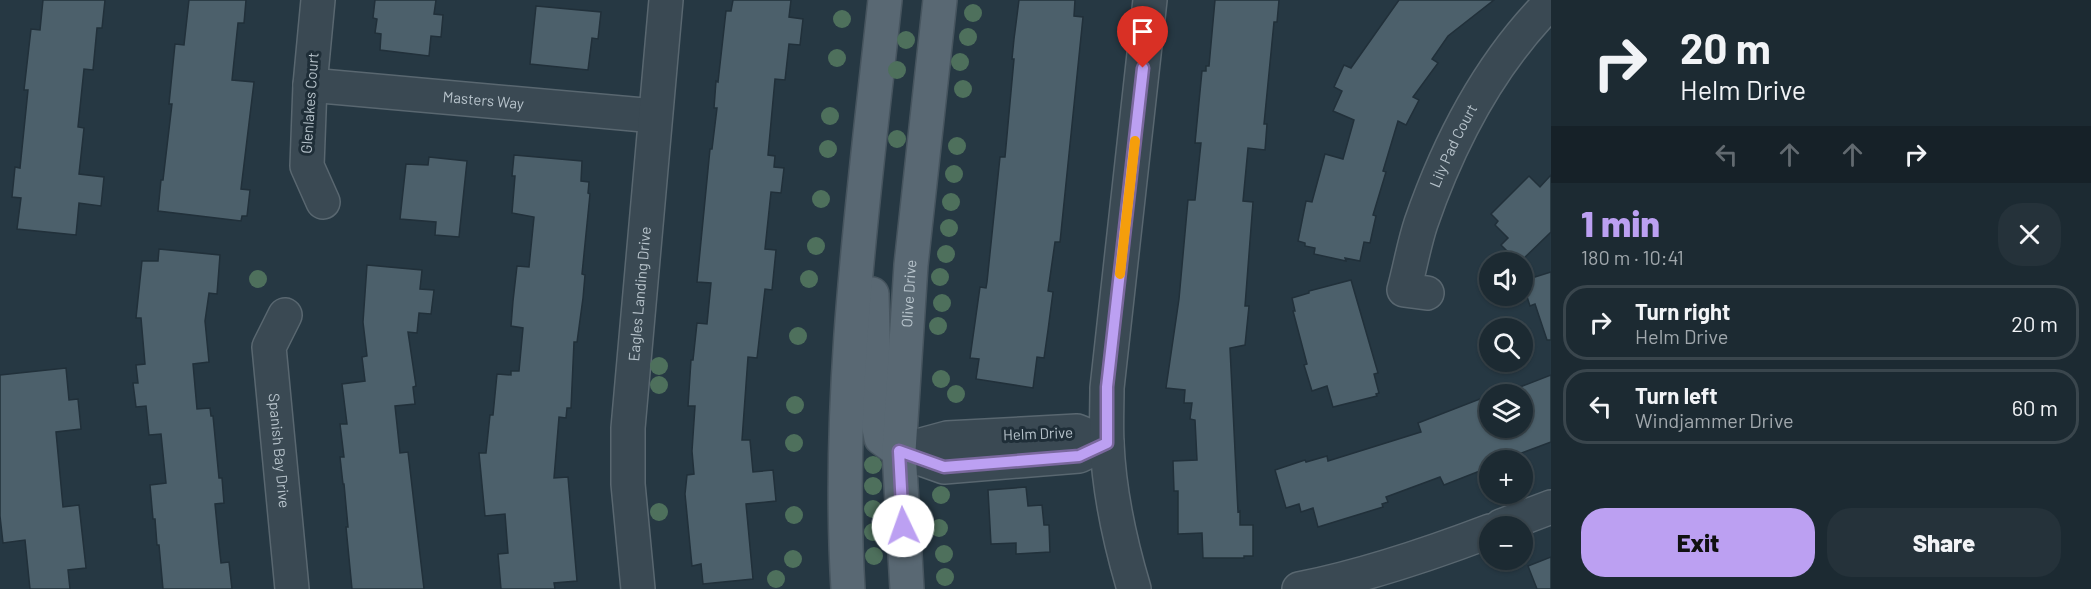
<!DOCTYPE html>
<html lang="en">
<head>
<meta charset="utf-8">
<style>
	:root { --surface:#1c2a32; --page:#25323a; --text:#f1f3f6; --muted:#a0a7ac; --line:#3a464d; --accent:#bca0f2 }
	body { margin:0; font-family:Barlow,sans-serif; background:var(--page); color:var(--text); height:100vh; display:flex; flex-direction:column; font-size:22px; white-space:nowrap }
	* { box-sizing:border-box; margin:0 }
	p { font-size:20px; color:var(--muted) }
	.icon { flex:none; width:33px; height:33px; fill:none; stroke:currentColor; stroke-width:2; stroke-linecap:round; stroke-linejoin:round }
	.map { position:relative; flex:1; overflow:hidden }
	.side { display:flex; flex-direction:column; background:var(--surface); width:540px }
	.side>* { flex:none }
	.guide { background:#1c2a32; color:var(--text); overflow:hidden }
	.tools { position:absolute; left:1479px; top:252px; display:grid; gap:12px }
	.tools a { display:grid; place-items:center; width:54px; height:54px; border-radius:50%; background:var(--surface); box-shadow:0 2px 4px #0004,0 0 0 2px var(--line); font-size:30px }
	.pin { position:absolute; display:grid; place-items:center; width:51px; height:51px; color:#fff; margin:-62px -26px; border-radius:50% 50% 50% 0; rotate:-45deg; box-shadow:0 0 6px #0007 }
	.pin .icon { rotate:45deg }
	.me { position:absolute; width:66px; margin:-33px; rotate:357deg; stroke-linejoin:round; filter:drop-shadow(0 0 4px #0008) }
	.turn { display:flex; align-items:center; gap:21px; height:126px; padding:0 30px; font-size:27px }
	.turn .icon { width:78px; height:78px; stroke-width:2.5 }
	.turn b { display:block; font-size:42px; line-height:51px }
	.lanes { display:flex; align-items:center; height:57px; padding:0 30px; background:#0003; justify-content:center; gap:30px; direction:ltr }
	.lanes .off { opacity:.35 }
	.round { display:grid; place-items:center; flex:none; width:63px; height:63px; border-radius:24px; background:var(--page) }
	.summary { display:flex; align-items:center; justify-content:space-between; height:102px; padding:0 30px }
	h1 { font-size:36px; font-weight:800; line-height:45px; color:var(--accent) }
	.action { display:flex; gap:12px; margin-top:auto; padding:12px 30px }
	.action a { flex:1; height:69px; border-radius:24px; background:var(--accent); color:#111; font-size:24px; font-weight:800; line-height:69px; text-align:center }
	.action a+a { background:var(--page); color:var(--text) }
	ul { padding:0; list-style:none }
	li { display:flex; align-items:center; gap:18px; height:75px; margin:0 12px 9px; padding:0 18px; border:3px solid var(--line); border-radius:24px }
	li div { flex:1 }
	li b { display:block; font-size:22px }
	li em { font-style:normal }
	main { display:flex; flex:1; min-height:0 }
	.map>svg:first-child { display:block }
	.building { fill:#4c606b; stroke:#21303a; stroke-width:1.5 }
	.lines { fill:none; stroke-linecap:round; stroke-linejoin:round }
	.minor-casing { stroke:#596770; stroke-width:36 }
	.major-casing { stroke:#47555f; stroke-width:36 }
	.minor { stroke:#3a4953; stroke-width:33 }
	.major { stroke:#596873; stroke-width:33 }
	.tree { fill:#4e705c }
	.route-casing { stroke:#7a689d; stroke-width:15 }
	.route { stroke:#bca0f2; stroke-width:10 }
	.slow { stroke:#f59e0b; stroke-width:10 }
	.labels { text-anchor:middle; stroke-width:6; stroke-linejoin:round; paint-order:stroke }
	.street-label { font-size:15px; fill:#b8c4cc; stroke:#1f2e38 }
</style>
</head>
<body>
<main>
<div class="map">
<svg width="1551" height="589" viewBox="0 0 1551 589">
	<rect width="100%" height="100%" fill="#263843"/>
	<g class="building">
		<polygon points="43,0 105,0 102,28 97,28 93,70 84,69 78,127 84,128 79,174 104,177 101,206 79,203 76,235 17,229 21,198 12,197 15,167 20,168 28,90 24,90 31,29 40,30"/>
		<polygon points="189,0 246,0 244,23 238,23 232,80 254,82 241,189 250,190 247,216 242,216 241,221 158,211 161,180 163,180 172,104 169,104 175,44 184,45"/>
		<polygon points="375,0 436,0 434,14 443,15 441,37 431,36 429,56 380,50 381,34 375,33 377,19 373,18"/>
		<polygon points="733,0 791,0 789,17 803,19 800,45 789,44 785,80 775,79 768,155 775,156 774,167 784,168 781,193 771,192 765,249 776,250 772,290 765,289 757,358 748,357 742,440 750,440 753,472 773,470 776,501 746,504 753,579 703,584 701,564 692,566 685,494 687,475 694,474 692,451 695,406 688,406 691,360 693,360 697,323 707,324 711,283 697,282 710,149 712,149 717,108 714,108 716,81 718,82 726,11 731,11"/>
		<polygon points="1019,0 1075,0 1074,16 1083,17 1060,242 1055,242 1048,291 1053,292 1048,330 1044,358 1037,357 1033,388 976,379 979,359 970,358 980,287 986,288 987,282 1000,157 1005,157 1014,59 1012,59 1014,39"/>
		<polygon points="1215,0 1279,0 1277,22 1274,22 1264,124 1267,124 1265,150 1248,148 1243,201 1253,202 1245,306 1249,306 1245,345 1230,348 1238,512 1240,511 1240,525 1253,525 1253,556 1244,556 1244,558 1203,558 1202,533 1178,534 1178,491 1174,491 1173,461 1197,460 1195,420 1190,419 1192,403 1184,403 1185,390 1166,388 1179,299 1188,200 1195,200 1201,143 1195,143 1202,71 1206,71 1206,66 1209,66"/>
		<polygon points="1399,0 1494,0 1448,36 1432,59 1438,63 1413,97 1419,100 1406,125 1398,121 1383,171 1386,172 1373,215 1376,216 1370,243 1364,242 1360,261 1345,258 1346,261 1314,254 1315,248 1305,246 1305,243 1298,241 1306,201 1312,202 1325,154 1343,159 1354,120 1333,111 1342,91 1334,87 1344,65 1351,68"/>
		<polygon points="536,6 601,12 598,39 592,38 588,70 530,64"/>
		<polygon points="514,155 582,161 581,181 589,182 588,193 590,194 582,274 585,275 583,298 577,342 574,342 571,408 567,408 566,418 559,417 554,478 568,477 577,581 554,583 555,589 501,589 498,554 508,553 505,514 485,516 479,453 486,453 490,415 493,415 497,374 511,375 511,371 519,371 523,328 511,326 513,301 517,266 529,267 534,217 512,213 515,176 512,176"/>
		<polygon points="429,157 467,161 459,237 435,235 436,222 400,219 406,164 428,165"/>
		<polygon points="1551,175 1551,232 1520,262 1518,262 1501,245 1508,238 1495,225 1498,221 1491,214 1529,176 1540,187"/>
		<polygon points="159,249 220,255 217,294 209,293 205,321 209,362 193,364 197,409 210,408 211,416 213,416 219,478 222,478 224,503 215,504 219,545 221,563 229,562 232,589 163,589 159,545 157,545 155,519 153,519 150,485 166,483 161,434 149,435 146,406 136,407 133,383 138,383 136,365 145,364 141,318 136,318 142,261 158,261"/>
		<polygon points="367,265 422,270 420,289 434,290 431,314 419,313 417,333 408,332 416,386 413,387 415,404 395,406 400,453 408,452 424,589 352,589 346,527 348,527 344,484 343,484 340,457 344,457 340,424 347,424 342,384 365,381 362,357 367,356 363,322"/>
		<polygon points="1551,272 1551,340 1547,340 1535,304 1530,306 1522,281"/>
		<polygon points="1351,280 1378,373 1374,374 1379,393 1376,394 1377,396 1333,407 1327,386 1312,391 1304,365 1307,364 1293,311 1295,311 1292,298 1309,293 1309,291"/>
		<polygon points="66,368 69,400 78,399 81,429 56,432 63,507 79,505 86,568 68,570 70,589 30,589 25,540 3,543 0,516 0,375"/>
		<polygon points="1551,375 1551,442 1503,460 1490,460 1490,467 1444,485 1440,477 1386,497 1388,502 1382,504 1383,507 1318,527 1313,508 1301,512 1299,504 1286,508 1275,470 1305,460 1306,462 1327,456 1328,461 1421,432 1418,423 1490,395 1490,428 1522,428 1522,394 1495,394 1507,390 1507,392"/>
		<polygon points="1026,487 1028,506 1042,505 1044,525 1049,525 1050,552 1016,554 1016,543 991,544 988,490"/>
		<polygon points="1551,557 1551,589 1537,589 1528,566"/>
	</g>
	<g class="lines">
		<g class="minor-casing">
			<g id="minor">
				<polyline points="318,0 310,85 307,166 323,202"/>
				<path id="s1" d="M310,85l345,31"/>
				<path id="s2" d="M1427,293l-23,-3c6,-22 10,-46 17,-67 28,-81 69,-160 130,-221"/>
				<path id="s3" d="M285,315l-16,32 23,242"/>
				<polygon points="1077,431 1107,443 1079,456 944,467 899,451 947,438"/>
				<polyline points="1501,526 1551,507"/>
				<path id="s4" d="M638,589l-10,-105v-56l38,-428"/>
				<path d="M1134,589c-14,-47 -25,-97 -27,-146 -1,-18 0,-37 0,-55l43,-388"/>
				<path d="M1299,589c66,-13 128,-34 191,-58"/>
			</g>
		</g>
		<g class="major-casing">
			<g id="major">
				<polyline points="872,294 875,408 881,438 899,451"/>
				<path d="M848,589c-12,-198 16,-393 37,-589"/>
				<path id="s5" d="M907,589l-8,-138 12,-186 29,-265"/>
			</g>
		</g>
		<use href="#minor" class="minor"/>
		<use href="#major" class="major"/>
	</g>
	<g class="tree">
		<circle cx="973" cy="13" r="9"/>
		<circle cx="842" cy="19" r="9"/>
		<circle cx="968" cy="37" r="9"/>
		<circle cx="906" cy="40" r="9"/>
		<circle cx="837" cy="58" r="9"/>
		<circle cx="960" cy="62" r="9"/>
		<circle cx="897" cy="70" r="9"/>
		<circle cx="963" cy="89" r="9"/>
		<circle cx="830" cy="116" r="9"/>
		<circle cx="897" cy="139" r="9"/>
		<circle cx="957" cy="146" r="9"/>
		<circle cx="828" cy="149" r="9"/>
		<circle cx="954" cy="174" r="9"/>
		<circle cx="821" cy="199" r="9"/>
		<circle cx="951" cy="202" r="9"/>
		<circle cx="949" cy="228" r="9"/>
		<circle cx="816" cy="246" r="9"/>
		<circle cx="946" cy="254" r="9"/>
		<circle cx="940" cy="277" r="9"/>
		<circle cx="258" cy="279" r="9"/>
		<circle cx="809" cy="279" r="9"/>
		<circle cx="942" cy="303" r="9"/>
		<circle cx="938" cy="326" r="9"/>
		<circle cx="798" cy="336" r="9"/>
		<circle cx="659" cy="366" r="9"/>
		<circle cx="941" cy="379" r="9"/>
		<circle cx="659" cy="385" r="9"/>
		<circle cx="956" cy="394" r="9"/>
		<circle cx="795" cy="405" r="9"/>
		<circle cx="794" cy="443" r="9"/>
		<circle cx="873" cy="465" r="9"/>
		<circle cx="873" cy="486" r="9"/>
		<circle cx="941" cy="495" r="9"/>
		<circle cx="873" cy="509" r="9"/>
		<circle cx="659" cy="512" r="9"/>
		<circle cx="794" cy="515" r="9"/>
		<circle cx="939" cy="528" r="9"/>
		<circle cx="873" cy="532" r="9"/>
		<circle cx="944" cy="554" r="9"/>
		<circle cx="874" cy="556" r="9"/>
		<circle cx="793" cy="559" r="9"/>
		<circle cx="945" cy="577" r="9"/>
		<circle cx="776" cy="579" r="9"/>
	</g>
	<g class="lines">
		<g class="route-casing">
			<polyline id="route" points="903,526 899,451 944,467 1079,456 1107,443 1107,387 1143,68"/>
		</g>
		<use href="#route" class="route"/>
		<polyline class="slow" points="1120,274 1135,141"/>
	</g>
	<g class="labels">
		<g class="street-label">
			<text dy="5" stroke="none"><textPath href="#s1" startOffset="174">Masters Way</textPath></text>
			<text transform="translate(310 103) rotate(-86)" y="5">Glenlakes Court</text>
			<text dy="5" stroke="none"><textPath href="#s2" startOffset="176">Lily Pad Court</textPath></text>
			<text dy="5" stroke="none"><textPath href="#s4" startOffset="296">Eagles Landing Drive</textPath></text>
			<text dy="5" stroke="none"><textPath href="#s5" startOffset="296">Olive Drive</textPath></text>
			<text transform="translate(1038 434) rotate(-2)" y="5">Helm Drive</text>
			<text dy="5" stroke="none"><textPath href="#s3" startOffset="140">Spanish Bay Drive</textPath></text>
		</g>
	</g>
</svg>
<div class="tools">
<a><svg class="icon" aria-label="sound" viewBox="0 0 24 24"><path d="M4 9h4l5-4v14l-5-4H4zM17 9q2 3 0 6"/></svg></a>
<a><svg class="icon" aria-label="search" viewBox="0 0 24 24"><circle cx="10" cy="10" r="6"/><path d="M15 15l6 6"/></svg></a>
<a><svg class="icon" aria-label="layers" viewBox="0 0 24 24"><path d="M12 4l9 5-9 5-9-5zM3 14l9 5 9-5"/></svg></a>
<a>+</a>
<a>−</a>
</div>
<div class="pin" style="left:1143px;top:68px;background:#d93025"><svg class="icon" aria-label="arrive" viewBox="0 0 24 24"><path d="M6 21V4h12l-3 4 3 4H6"/></svg></div>
<svg class="me" style="left:903px;top:526px" viewBox="-20 -20 40 40"><circle r="19" fill="#fff"/><path d="M0-13L10 11 0 6-10 11z" fill="#bca0f2"/></svg>
</div>
<section class="side">
<div class="guide">
<div class="turn"><svg class="icon" aria-label="right" viewBox="0 0 24 24"><path d="M7 20v-9h11M14 6l5 5-5 5"/></svg><div><b>20 m</b>Helm Drive</div></div>
<div class="lanes"><svg class="icon off" aria-label="left" viewBox="0 0 24 24"><path d="M17 20v-9H6M10 6l-5 5 5 5"/></svg><svg class="icon off" aria-label="ahead" viewBox="0 0 24 24"><path d="M12 20V5M6 11l6-6 6 6"/></svg><svg class="icon off" aria-label="ahead" viewBox="0 0 24 24"><path d="M12 20V5M6 11l6-6 6 6"/></svg><svg class="icon" aria-label="right" viewBox="0 0 24 24"><path d="M7 20v-9h11M14 6l5 5-5 5"/></svg></div>
</div>
<div class="summary"><div><h1>1 min</h1><p>180 m · 10:41</p></div><a class="round"><svg class="icon" aria-label="close" viewBox="0 0 24 24"><path d="M6 6l12 12M18 6L6 18"/></svg></a></div>
<ul>
<li><svg class="icon" aria-label="right" viewBox="0 0 24 24"><path d="M7 20v-9h11M14 6l5 5-5 5"/></svg><div><b>Turn right</b><p>Helm Drive</p></div><em>20 m</em></li>
<li><svg class="icon" aria-label="left" viewBox="0 0 24 24"><path d="M17 20v-9H6M10 6l-5 5 5 5"/></svg><div><b>Turn left</b><p>Windjammer Drive</p></div><em>60 m</em></li>
</ul>
<div class="action"><a>Exit</a><a>Share</a></div>
</section>
</main>
</body>
</html>
